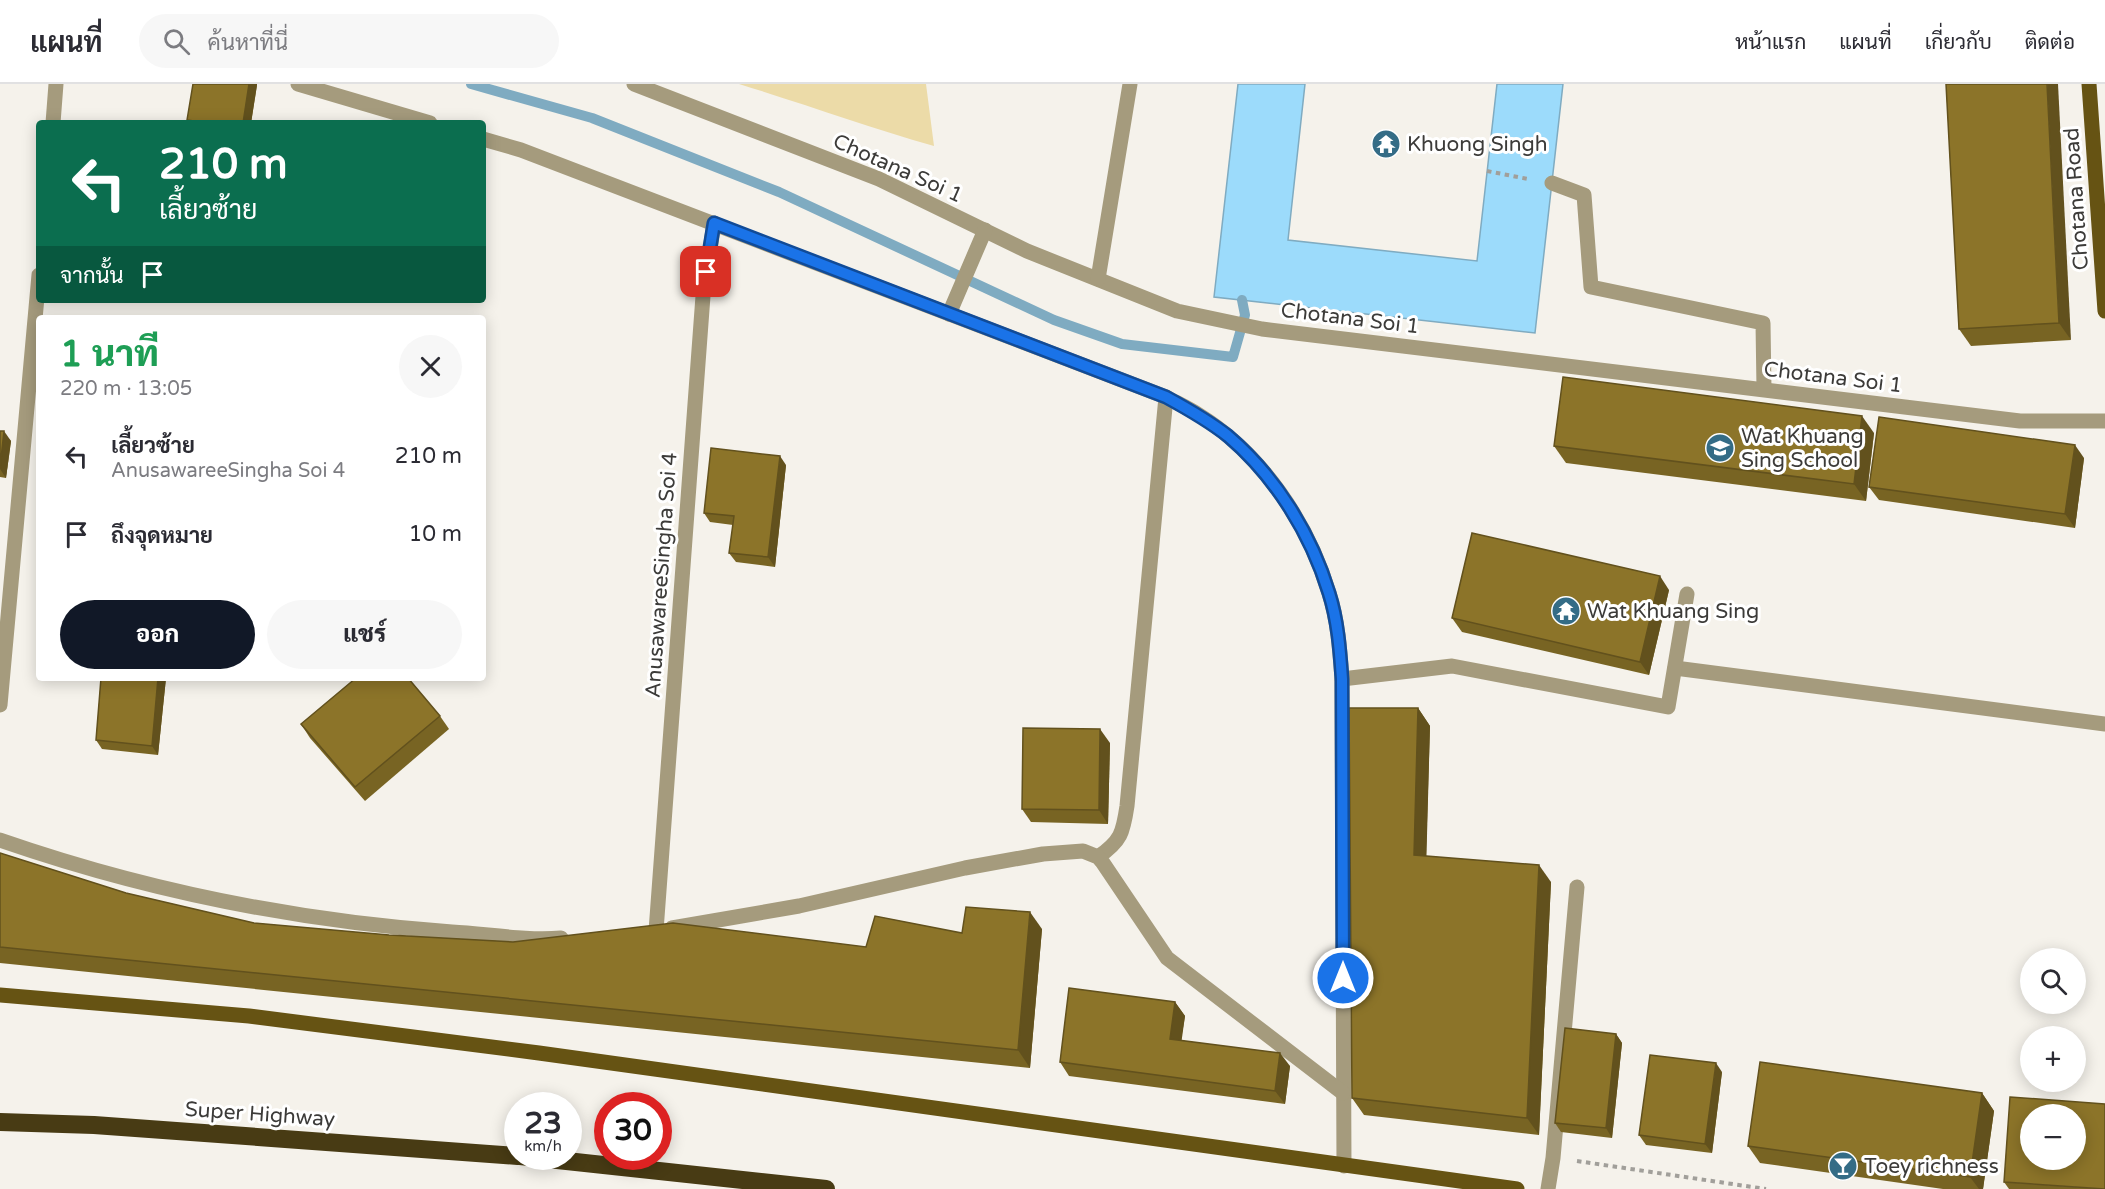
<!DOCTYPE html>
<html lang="th">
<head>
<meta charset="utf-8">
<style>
	:root { --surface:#fff; --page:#f7f7f7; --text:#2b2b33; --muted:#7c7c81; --line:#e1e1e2; --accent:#111827 }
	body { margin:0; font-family:"Varela Round",Sarabun,sans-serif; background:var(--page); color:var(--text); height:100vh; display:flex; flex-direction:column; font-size:22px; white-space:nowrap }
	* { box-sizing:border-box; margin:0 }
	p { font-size:20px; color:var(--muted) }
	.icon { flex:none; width:33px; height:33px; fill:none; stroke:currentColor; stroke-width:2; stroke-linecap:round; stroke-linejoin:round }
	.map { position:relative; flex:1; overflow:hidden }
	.panel { position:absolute; left:36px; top:231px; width:450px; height:366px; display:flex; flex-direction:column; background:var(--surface); border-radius:6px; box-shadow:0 3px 15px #0003 }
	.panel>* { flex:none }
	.banner { position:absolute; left:36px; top:36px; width:450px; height:183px; border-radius:6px; box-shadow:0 3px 15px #0003; background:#0b6e4f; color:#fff; overflow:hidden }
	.controls { position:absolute; left:2020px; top:864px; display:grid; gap:12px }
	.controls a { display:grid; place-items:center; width:66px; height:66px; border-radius:50%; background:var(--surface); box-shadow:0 3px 15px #0003; font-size:30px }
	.speed { position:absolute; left:504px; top:1008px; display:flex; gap:12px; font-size:30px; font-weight:700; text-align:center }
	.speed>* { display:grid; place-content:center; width:78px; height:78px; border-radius:50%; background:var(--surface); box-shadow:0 3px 15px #0003; line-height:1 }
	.speed small { font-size:15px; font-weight:400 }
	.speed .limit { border:9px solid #d22; background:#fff; color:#111 }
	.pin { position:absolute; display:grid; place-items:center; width:51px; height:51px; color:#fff; margin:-26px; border-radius:12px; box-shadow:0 3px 9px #0006 }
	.me { position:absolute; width:66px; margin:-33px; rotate:0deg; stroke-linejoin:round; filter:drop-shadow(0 0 4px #0008) }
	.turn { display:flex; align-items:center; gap:21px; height:126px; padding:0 24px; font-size:27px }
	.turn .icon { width:78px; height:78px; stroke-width:2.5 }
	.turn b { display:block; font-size:42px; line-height:51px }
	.then { display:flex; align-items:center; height:57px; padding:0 24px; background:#0003; gap:12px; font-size:22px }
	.round { display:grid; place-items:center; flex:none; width:63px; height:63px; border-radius:32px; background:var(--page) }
	.overview { display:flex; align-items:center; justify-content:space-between; height:102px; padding:0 24px }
	h1 { font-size:36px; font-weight:800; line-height:45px; color:#1e9e55 }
	.primary-button { display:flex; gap:12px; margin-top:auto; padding:12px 24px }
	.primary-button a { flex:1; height:69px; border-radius:36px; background:var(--accent); color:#fff; font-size:24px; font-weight:800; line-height:69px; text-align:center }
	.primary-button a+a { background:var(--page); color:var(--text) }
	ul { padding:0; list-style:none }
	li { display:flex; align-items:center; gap:18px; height:78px; padding:0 24px }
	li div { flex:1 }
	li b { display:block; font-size:22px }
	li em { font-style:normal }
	header { display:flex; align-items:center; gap:36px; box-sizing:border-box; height:84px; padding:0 30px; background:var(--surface); border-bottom:2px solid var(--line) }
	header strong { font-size:28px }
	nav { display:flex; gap:33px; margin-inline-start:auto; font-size:21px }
	.search { width:420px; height:54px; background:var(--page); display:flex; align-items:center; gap:15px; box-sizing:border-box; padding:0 21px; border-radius:33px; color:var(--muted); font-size:22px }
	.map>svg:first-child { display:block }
	.green { fill:#ecdba8 }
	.water { fill:#9cdbfb; stroke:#7fabc1; stroke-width:1.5 }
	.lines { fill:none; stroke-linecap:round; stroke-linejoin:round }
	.stream { stroke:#7fabc1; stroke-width:10 }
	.path { stroke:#a19f9a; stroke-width:4; stroke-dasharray:4.5 4.5; stroke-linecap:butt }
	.minor { stroke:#a59b7d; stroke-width:15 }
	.major { stroke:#665313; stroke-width:15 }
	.highway { stroke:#483b14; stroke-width:18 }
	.wall { fill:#786423 }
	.shaded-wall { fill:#62511d }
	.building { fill:#8c7429; stroke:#62511d; stroke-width:1.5; fill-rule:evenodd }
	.route-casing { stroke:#114b97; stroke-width:15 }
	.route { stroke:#1a73e8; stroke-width:10 }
	.labels { text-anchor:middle; stroke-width:6; stroke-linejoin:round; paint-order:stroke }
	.poi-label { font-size:21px; fill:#3c3b39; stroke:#fff; text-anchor:start }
	.street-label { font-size:21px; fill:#3c3b39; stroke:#fff }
</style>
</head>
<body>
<header>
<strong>แผนที่</strong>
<div class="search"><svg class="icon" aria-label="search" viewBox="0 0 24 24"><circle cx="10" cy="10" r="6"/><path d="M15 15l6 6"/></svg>ค้นหาที่นี่</div>
<nav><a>หน้าแรก</a><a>แผนที่</a><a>เกี่ยวกับ</a><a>ติดต่อ</a></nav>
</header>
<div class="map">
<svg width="2105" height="1105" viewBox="0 0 2105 1105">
	<rect width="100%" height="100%" fill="#f5f2eb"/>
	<path class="green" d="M739,0h187l8,62c-66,-19 -130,-42 -195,-62z"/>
	<polygon class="water" points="1238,0 1305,0 1288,156 1477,177 1497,0 1563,0 1535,249 1214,213"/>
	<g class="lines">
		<polyline class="stream" points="471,0 592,34 779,108 1054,236 1122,260 1233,273 1245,231 1242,216"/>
		<g class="path">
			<polyline points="1487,87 1528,95"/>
			<polyline points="1577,1077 1766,1105"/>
		</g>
		<g class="minor">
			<polyline points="298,0 430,39"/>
			<polyline points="634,0 879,95 1027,167 1177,227 1262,245 2020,337 2105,337"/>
			<polyline points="53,39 56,0"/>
			<path d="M483,55l38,11 645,247c11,6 22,11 33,18 63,39 109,108 130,178 9,28 11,58 13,86l2,487"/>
			<polyline points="1552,99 1584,111 1591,203 1763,239 1764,305"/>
			<polyline points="1098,195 1130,0"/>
			<polyline points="949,230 985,146"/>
			<polyline points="1675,584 2105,640"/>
			<polyline points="1342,595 1452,582 1668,623 1687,510"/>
			<polyline points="0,621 39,191"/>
			<path d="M0,756c147,51 298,81 452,92 36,2 74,9 109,6"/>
			<path d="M1098,773c23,-16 25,-24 29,-51l39,-409"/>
			<polyline points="672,844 799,822 965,784 1043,770 1083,767 1098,773 1103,779 1167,874 1343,1009"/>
			<polyline points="656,847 703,212 714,139"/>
			<polyline points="1548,1105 1553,1074 1577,803"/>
		</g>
		<g class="major">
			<polyline points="2089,0 2105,227"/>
			<polyline points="0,911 249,932 539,969 1517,1105"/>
		</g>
		<g class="highway">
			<polyline points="0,1038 94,1041 518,1072"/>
			<polyline points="520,1072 826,1105"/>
		</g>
	</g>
	<g class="wall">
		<polygon points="1946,0 2071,256 1971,262 1959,245"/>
		<polygon points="257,1 251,39 189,39 187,36"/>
		<polygon points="0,347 11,357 6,394 0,393"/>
		<polygon points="1874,349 1866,417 1566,379 1554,362"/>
		<polygon points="2084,374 2075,444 1879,416 1869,403"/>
		<polygon points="786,381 775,483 736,478 729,469 733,441 710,438 704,429"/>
		<polygon points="1669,506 1649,591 1462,548 1452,534"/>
		<polygon points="101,594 166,594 158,671 102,665 96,656"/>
		<polygon points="1418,624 1430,642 1426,772 1551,798 1539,1051 1364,1031 1352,1014"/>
		<polygon points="440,632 449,645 365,717 310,654 301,640"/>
		<polygon points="1110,659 1108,740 1031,738 1022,725"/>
		<polygon points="0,769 126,809 254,839 389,851 513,858 866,863 962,849 1042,845 1030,984 0,879"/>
		<polygon points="1175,918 1185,932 1181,956 1290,982 1285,1020 1069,992 1060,978"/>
		<polygon points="1616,950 1622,959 1612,1054 1561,1048 1555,1039"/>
		<polygon points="1722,988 1712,1069 1646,1061 1639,1051"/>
		<polygon points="1982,1009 1994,1027 1983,1105 1943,1105 1760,1079 1748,1062"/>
		<polygon points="2004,1098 2105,1105 2009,1105"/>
	</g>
	<g class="shaded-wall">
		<polygon points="249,0 257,0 257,1 251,39 243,39"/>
		<polygon points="2047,0 2058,0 2071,256 2059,239"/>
		<polygon points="1862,332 1874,349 1866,417 1854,400"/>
		<polygon points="4,347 11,357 6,394 0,385"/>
		<polygon points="2075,361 2084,374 2075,444 2065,430"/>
		<polygon points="780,372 786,381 775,483 768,473"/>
		<polygon points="1660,492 1669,506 1649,591 1640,578"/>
		<polygon points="158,594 166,594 158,671 152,662"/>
		<polygon points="1418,624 1430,642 1426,788 1414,771"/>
		<polygon points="1100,645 1110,659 1108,740 1099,726"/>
		<polygon points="1539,781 1551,798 1539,1051 1527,1034"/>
		<polygon points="1030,828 1042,845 1030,984 1018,966"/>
		<polygon points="1175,918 1185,932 1180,968 1170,955"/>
		<polygon points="1616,950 1622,959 1612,1054 1606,1044"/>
		<polygon points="1280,969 1290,982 1285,1020 1275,1007"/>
		<polygon points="1716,979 1722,988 1712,1069 1705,1060"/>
		<polygon points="1982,1009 1994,1027 1983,1105 1979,1105 1970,1093"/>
	</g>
	<g class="building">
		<polygon points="193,0 249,0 243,39 208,39 187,36"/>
		<polygon points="1946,0 2047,0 2059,239 1959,245"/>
		<polygon points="1563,293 1862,332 1854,400 1554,362"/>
		<polygon points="1879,333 2075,361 2065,430 1869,403"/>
		<polygon points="0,347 4,347 0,384"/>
		<polygon points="711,364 780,372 768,473 729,469 734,432 704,429"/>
		<polygon points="1472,449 1660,492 1640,578 1452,534"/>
		<polygon points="39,490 39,506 37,506"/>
		<polygon points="101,594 158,594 152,662 96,656"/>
		<polygon points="356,594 408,594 440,632 355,703 301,640"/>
		<polygon points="1349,624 1418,624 1414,771 1539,781 1527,1034 1352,1014"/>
		<polygon points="1023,644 1100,645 1099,726 1022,725"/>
		<polygon points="0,769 126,809 254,839 389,851 513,858 673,839 866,863 875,832 962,849 966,823 1030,828 1018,966 0,863"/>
		<polygon points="1069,904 1175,918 1170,955 1280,969 1275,1007 1060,978"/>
		<polygon points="1565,944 1616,950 1606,1044 1555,1039"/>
		<polygon points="1650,971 1716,979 1705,1060 1639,1051"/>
		<polygon points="1760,978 1982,1009 1970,1093 1748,1062"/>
		<path d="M2010,1013l95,7v85l-101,-7zM2031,1030h45v46h-45z"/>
	</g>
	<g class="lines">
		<g class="route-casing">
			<path id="route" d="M706,188l8,-49 452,174c22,12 43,24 62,39 48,41 83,98 101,157 9,28 11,58 13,86l1,299"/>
		</g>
		<use href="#route" class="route"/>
	</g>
	<defs>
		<g id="temple-disc" transform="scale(1.5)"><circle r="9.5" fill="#346c86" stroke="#fff"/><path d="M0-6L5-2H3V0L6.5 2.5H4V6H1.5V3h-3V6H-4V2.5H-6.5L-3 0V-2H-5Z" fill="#fff"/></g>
		<g id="school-disc" transform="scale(1.5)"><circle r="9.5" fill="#346c86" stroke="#fff"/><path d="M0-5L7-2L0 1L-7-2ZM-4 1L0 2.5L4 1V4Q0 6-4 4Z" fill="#fff"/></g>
		<g id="bar-disc" transform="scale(1.5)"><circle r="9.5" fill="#346c86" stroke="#fff"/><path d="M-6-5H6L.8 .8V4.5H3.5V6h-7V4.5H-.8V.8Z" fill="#fff"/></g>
	</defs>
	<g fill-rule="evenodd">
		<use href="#temple-disc" x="1386" y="60"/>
		<use href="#school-disc" x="1720" y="364"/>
		<use href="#temple-disc" x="1566" y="527"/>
		<use href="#bar-disc" x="1843" y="1082"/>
	</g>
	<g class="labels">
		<g class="poi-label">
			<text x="1407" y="67">Khuong Singh</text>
			<text x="1741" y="359">Wat Khuang<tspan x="1741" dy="24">Sing School</tspan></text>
			<text x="1587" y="534">Wat Khuang Sing</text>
			<text x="1864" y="1089">Toey richness</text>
		</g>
		<g class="street-label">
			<text transform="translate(898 84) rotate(24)" y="7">Chotana Soi 1</text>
			<text transform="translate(2076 115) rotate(-94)" y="7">Chotana Road</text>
			<text transform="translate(1350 234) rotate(7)" y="7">Chotana Soi 1</text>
			<text transform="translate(1833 293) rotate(7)" y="7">Chotana Soi 1</text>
			<text transform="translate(661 491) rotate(-86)" y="7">AnusawareeSingha Soi 4</text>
			<text transform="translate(260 1030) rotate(4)" y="7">Super Highway</text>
		</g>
	</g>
</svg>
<div class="controls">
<a><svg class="icon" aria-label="search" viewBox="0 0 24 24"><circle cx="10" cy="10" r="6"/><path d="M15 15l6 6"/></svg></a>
<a>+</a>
<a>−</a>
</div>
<div class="speed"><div>23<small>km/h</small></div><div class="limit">30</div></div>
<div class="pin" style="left:706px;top:188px;background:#d93025"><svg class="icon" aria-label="arrive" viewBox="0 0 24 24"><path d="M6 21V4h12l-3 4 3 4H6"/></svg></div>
<svg class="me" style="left:1343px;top:894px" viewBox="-20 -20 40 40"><circle r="17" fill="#1a73e8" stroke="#fff" stroke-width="3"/><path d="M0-11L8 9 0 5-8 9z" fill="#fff"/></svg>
<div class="banner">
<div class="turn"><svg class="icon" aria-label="left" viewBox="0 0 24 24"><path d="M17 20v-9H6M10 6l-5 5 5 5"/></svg><div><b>210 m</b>เลี้ยวซ้าย</div></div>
<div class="then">จากนั้น<svg class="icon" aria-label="arrive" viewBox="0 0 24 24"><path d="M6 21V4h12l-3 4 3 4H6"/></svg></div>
</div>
<section class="panel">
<div class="overview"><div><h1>1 นาที</h1><p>220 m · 13:05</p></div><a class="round"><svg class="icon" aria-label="close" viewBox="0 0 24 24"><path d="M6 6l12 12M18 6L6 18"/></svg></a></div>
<ul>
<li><svg class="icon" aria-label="left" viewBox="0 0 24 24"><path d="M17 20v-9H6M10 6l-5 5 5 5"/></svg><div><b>เลี้ยวซ้าย</b><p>AnusawareeSingha Soi 4</p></div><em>210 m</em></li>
<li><svg class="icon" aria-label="arrive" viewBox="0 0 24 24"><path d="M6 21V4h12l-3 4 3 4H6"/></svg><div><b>ถึงจุดหมาย</b></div><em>10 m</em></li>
</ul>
<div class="primary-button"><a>ออก</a><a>แชร์</a></div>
</section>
</div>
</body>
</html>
